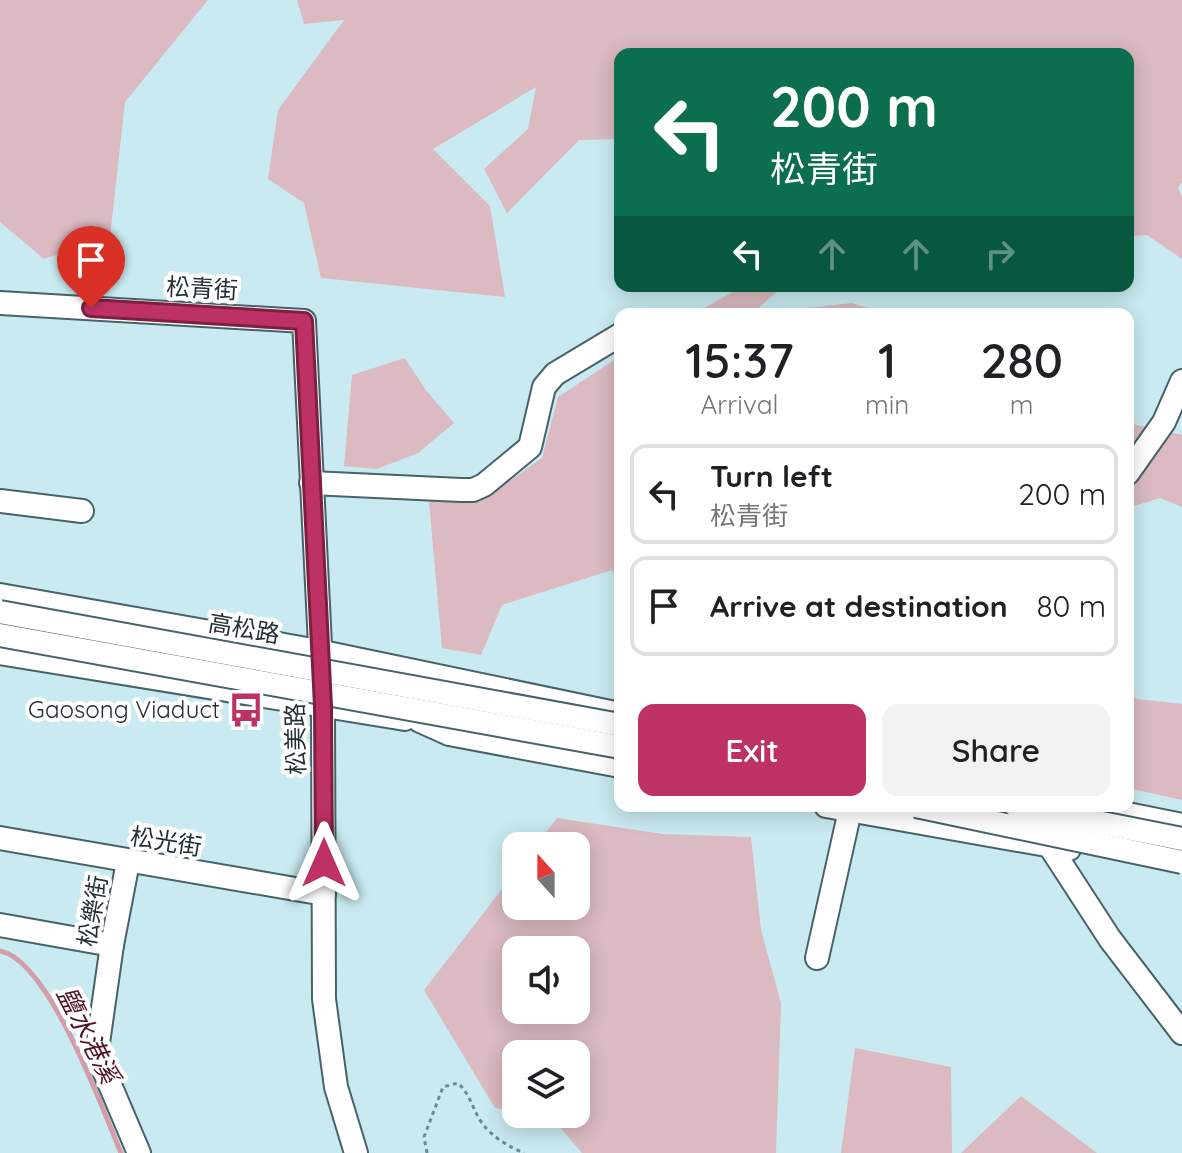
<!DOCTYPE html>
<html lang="en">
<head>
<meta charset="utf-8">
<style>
	:root { --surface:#fff; --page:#f2f2f2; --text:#202124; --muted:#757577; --line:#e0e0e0; --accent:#be3165 }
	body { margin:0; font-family:Quicksand,"Noto Sans TC",sans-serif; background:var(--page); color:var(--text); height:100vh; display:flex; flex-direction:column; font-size:30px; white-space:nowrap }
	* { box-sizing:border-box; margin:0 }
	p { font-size:26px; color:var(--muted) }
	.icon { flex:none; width:44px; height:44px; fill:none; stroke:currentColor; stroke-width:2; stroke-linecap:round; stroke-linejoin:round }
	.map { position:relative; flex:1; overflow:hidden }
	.details { position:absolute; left:614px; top:308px; width:520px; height:504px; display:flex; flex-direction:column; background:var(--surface); border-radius:16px; box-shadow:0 4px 20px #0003 }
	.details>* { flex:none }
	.hud { position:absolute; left:614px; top:48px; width:520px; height:244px; border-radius:16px; box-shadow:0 4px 20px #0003; background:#0b6e4f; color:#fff; overflow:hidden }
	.needle { width:52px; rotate:339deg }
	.buttons { position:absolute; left:502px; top:832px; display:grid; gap:16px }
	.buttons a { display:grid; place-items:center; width:88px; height:88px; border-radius:16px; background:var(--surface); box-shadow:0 4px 20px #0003; font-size:40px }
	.pin { position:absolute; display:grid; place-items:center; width:68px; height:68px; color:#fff; margin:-82px -34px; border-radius:50% 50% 50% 0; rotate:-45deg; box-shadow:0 0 8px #0007 }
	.pin .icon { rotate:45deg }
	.me { position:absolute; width:88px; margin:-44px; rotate:0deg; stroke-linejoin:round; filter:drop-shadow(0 0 6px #0008) }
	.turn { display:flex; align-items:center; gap:28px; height:168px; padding:0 24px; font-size:36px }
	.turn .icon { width:104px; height:104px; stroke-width:2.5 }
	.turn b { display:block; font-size:56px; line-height:68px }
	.lanes { display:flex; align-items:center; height:76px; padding:0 24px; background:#0003; justify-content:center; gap:40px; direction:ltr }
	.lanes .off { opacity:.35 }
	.eta { display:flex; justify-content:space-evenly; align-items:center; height:136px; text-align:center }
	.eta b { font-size:48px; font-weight:600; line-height:56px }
	.button { display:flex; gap:16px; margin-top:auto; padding:16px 24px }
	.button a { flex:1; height:92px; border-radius:16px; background:var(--accent); color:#fff; font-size:32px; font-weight:600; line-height:92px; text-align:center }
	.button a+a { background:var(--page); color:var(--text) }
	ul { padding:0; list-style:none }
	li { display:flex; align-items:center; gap:24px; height:100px; margin:0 16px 12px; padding:0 8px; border:4px solid var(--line); border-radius:16px }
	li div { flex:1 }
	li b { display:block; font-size:30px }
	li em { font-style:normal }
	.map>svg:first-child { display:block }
	.green { fill:#dbbac1; fill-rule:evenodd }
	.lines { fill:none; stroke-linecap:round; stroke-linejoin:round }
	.stream { stroke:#d39eaa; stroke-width:5 }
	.minor-casing { stroke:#466369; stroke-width:26 }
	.path { stroke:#72888d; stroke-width:3; stroke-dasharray:4 4; stroke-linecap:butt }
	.minor { stroke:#fff; stroke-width:22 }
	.minor-bridge-casing { stroke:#466369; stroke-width:26; stroke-linecap:butt }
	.minor-bridge { stroke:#fff; stroke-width:22 }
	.route-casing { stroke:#7c2042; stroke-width:20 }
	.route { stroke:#be3165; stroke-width:14 }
	.labels { text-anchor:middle; stroke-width:8; stroke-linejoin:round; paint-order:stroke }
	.street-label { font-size:24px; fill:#233033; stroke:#fff }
	.poi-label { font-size:24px; fill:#233033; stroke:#fff; text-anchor:end }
	.water-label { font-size:26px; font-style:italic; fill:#511228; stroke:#fff }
</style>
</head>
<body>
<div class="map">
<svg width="1182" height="1153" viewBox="0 0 1182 1153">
	<rect width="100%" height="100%" fill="#c9eaf1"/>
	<g class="green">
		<polygon points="0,0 208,0 125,102 110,237 44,259 0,222"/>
		<polygon points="297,0 1182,0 1182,182 1178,188 1182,196 1182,259 1147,235 1128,236 1128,54 620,54 620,144 618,139 579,140 507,213 484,169 528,129 536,87 433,149 490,206 505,297 321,278 304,203 268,179 278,110 344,20 304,24"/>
		<polygon points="744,286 783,286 752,314 852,303 886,314 693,314"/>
		<polygon points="620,356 620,580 612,570 502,605 481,655 442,648 429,501 479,502 542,458 558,397"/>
		<polygon points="405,358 425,389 454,423 418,453 377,469 344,466 352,375"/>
		<polygon points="1128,423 1182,435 1182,507 1160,498 1128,508"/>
		<polygon points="1128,693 1137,699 1182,704 1182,800 1128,788"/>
		<path d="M557,818l106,16 88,3 10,93 20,73 -5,150h-194l-33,-39h27v-60h-60v56l-21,-2 -71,-118 92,-119v35h60v-60h-41zM576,950v60h-60v-60z"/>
		<polygon points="855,1048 951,1067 952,1153 841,1153"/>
		<polygon points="1021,1096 1097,1153 961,1153"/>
	</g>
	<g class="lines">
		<path class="stream" d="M0,951c49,9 102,157 121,202"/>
		<g class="minor-casing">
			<g id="minor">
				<polyline points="0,303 304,321 323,706 324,999 336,1087 356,1153"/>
				<polyline points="1128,473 1164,422 1182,381"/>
				<polyline points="311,483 461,490 473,490 484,485 530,447 544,387 555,374 620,335"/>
				<polyline points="0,501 82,511"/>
				<polyline points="0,595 318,651 620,714"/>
				<polyline points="0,653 405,719"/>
				<polyline points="420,721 449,734 620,766"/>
				<polyline points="826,806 1069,849"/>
				<polyline points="1088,806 1182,825"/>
				<polyline points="0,838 324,894"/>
				<polyline points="1049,839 1049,845 1110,939 1182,1033"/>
				<polyline points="128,862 112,945 98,1043 102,1066 139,1153"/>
				<polyline points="0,925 112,945"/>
				<polyline points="817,958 851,806"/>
			</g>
		</g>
		<path class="path" d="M427,1153l-3,-16 19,-50 15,-4c13,12 14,26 24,40 9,13 27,24 42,30"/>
		<use href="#minor" class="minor"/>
		<g class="minor-bridge-casing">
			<g id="minor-bridge">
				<polyline points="0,612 620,725"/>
				<polyline points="0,635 620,747"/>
				<polyline points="916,806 1182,862"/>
				<polyline points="1016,806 1182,839"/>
			</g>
		</g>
		<use href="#minor-bridge" class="minor-bridge"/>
	</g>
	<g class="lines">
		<g class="route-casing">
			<polyline id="route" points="91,308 304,321 323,706 324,863"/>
		</g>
		<use href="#route" class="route"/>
	</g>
	<defs>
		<g id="bus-bare" transform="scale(2.76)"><path d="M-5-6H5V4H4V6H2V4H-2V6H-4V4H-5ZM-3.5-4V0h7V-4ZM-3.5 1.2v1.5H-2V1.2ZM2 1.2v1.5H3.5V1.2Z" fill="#be3165" stroke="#fff" stroke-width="2.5" paint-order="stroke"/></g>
	</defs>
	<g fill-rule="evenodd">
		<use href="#bus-bare" x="246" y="710"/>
	</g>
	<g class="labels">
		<g class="street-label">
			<text transform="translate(202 289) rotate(3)" y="8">松青街</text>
			<text transform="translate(244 629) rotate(10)" y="8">高松路</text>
			<text transform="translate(296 739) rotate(-91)" y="8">松美路</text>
			<text transform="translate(166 842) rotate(9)" y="8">松光街</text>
			<text transform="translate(93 911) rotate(-80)" y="8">松樂街</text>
		</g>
		<g class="poi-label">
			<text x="220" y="718">Gaosong Viaduct</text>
		</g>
		<g class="water-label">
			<text transform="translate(88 1035) rotate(63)" y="9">鹽水港溪</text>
		</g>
	</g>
</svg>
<div class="buttons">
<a><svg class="needle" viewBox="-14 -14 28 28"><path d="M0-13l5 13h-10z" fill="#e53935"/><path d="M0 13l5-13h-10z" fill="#757577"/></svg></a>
<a><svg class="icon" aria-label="sound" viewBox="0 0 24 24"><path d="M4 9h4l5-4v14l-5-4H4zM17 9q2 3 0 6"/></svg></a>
<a><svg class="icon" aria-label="layers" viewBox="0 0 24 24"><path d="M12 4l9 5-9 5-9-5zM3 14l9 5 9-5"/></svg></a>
</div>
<div class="pin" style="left:91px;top:308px;background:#d93025"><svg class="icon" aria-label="arrive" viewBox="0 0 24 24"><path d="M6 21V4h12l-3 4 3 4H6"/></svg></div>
<svg class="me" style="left:324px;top:863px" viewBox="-20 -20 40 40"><path d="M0-17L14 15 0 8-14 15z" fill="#be3165" stroke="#fff" stroke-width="4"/></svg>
<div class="hud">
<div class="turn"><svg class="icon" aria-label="left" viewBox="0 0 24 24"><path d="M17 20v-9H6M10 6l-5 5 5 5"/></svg><div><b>200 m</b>松青街</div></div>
<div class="lanes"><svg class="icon" aria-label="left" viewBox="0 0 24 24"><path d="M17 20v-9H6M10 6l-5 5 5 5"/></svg><svg class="icon off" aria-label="ahead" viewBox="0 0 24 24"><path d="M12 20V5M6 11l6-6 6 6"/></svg><svg class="icon off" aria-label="ahead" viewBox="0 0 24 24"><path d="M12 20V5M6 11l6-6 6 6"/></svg><svg class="icon off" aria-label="right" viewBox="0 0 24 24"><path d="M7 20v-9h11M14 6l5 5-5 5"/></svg></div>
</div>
<section class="details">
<div class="eta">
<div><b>15:37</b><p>Arrival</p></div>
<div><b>1</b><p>min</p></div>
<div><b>280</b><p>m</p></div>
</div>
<ul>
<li><svg class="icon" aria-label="left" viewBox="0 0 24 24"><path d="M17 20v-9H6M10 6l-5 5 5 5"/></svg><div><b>Turn left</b><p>松青街</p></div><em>200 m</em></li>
<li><svg class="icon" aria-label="arrive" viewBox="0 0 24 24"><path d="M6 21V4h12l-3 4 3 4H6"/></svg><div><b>Arrive at destination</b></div><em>80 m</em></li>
</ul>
<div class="button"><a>Exit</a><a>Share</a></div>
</section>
</div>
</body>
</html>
